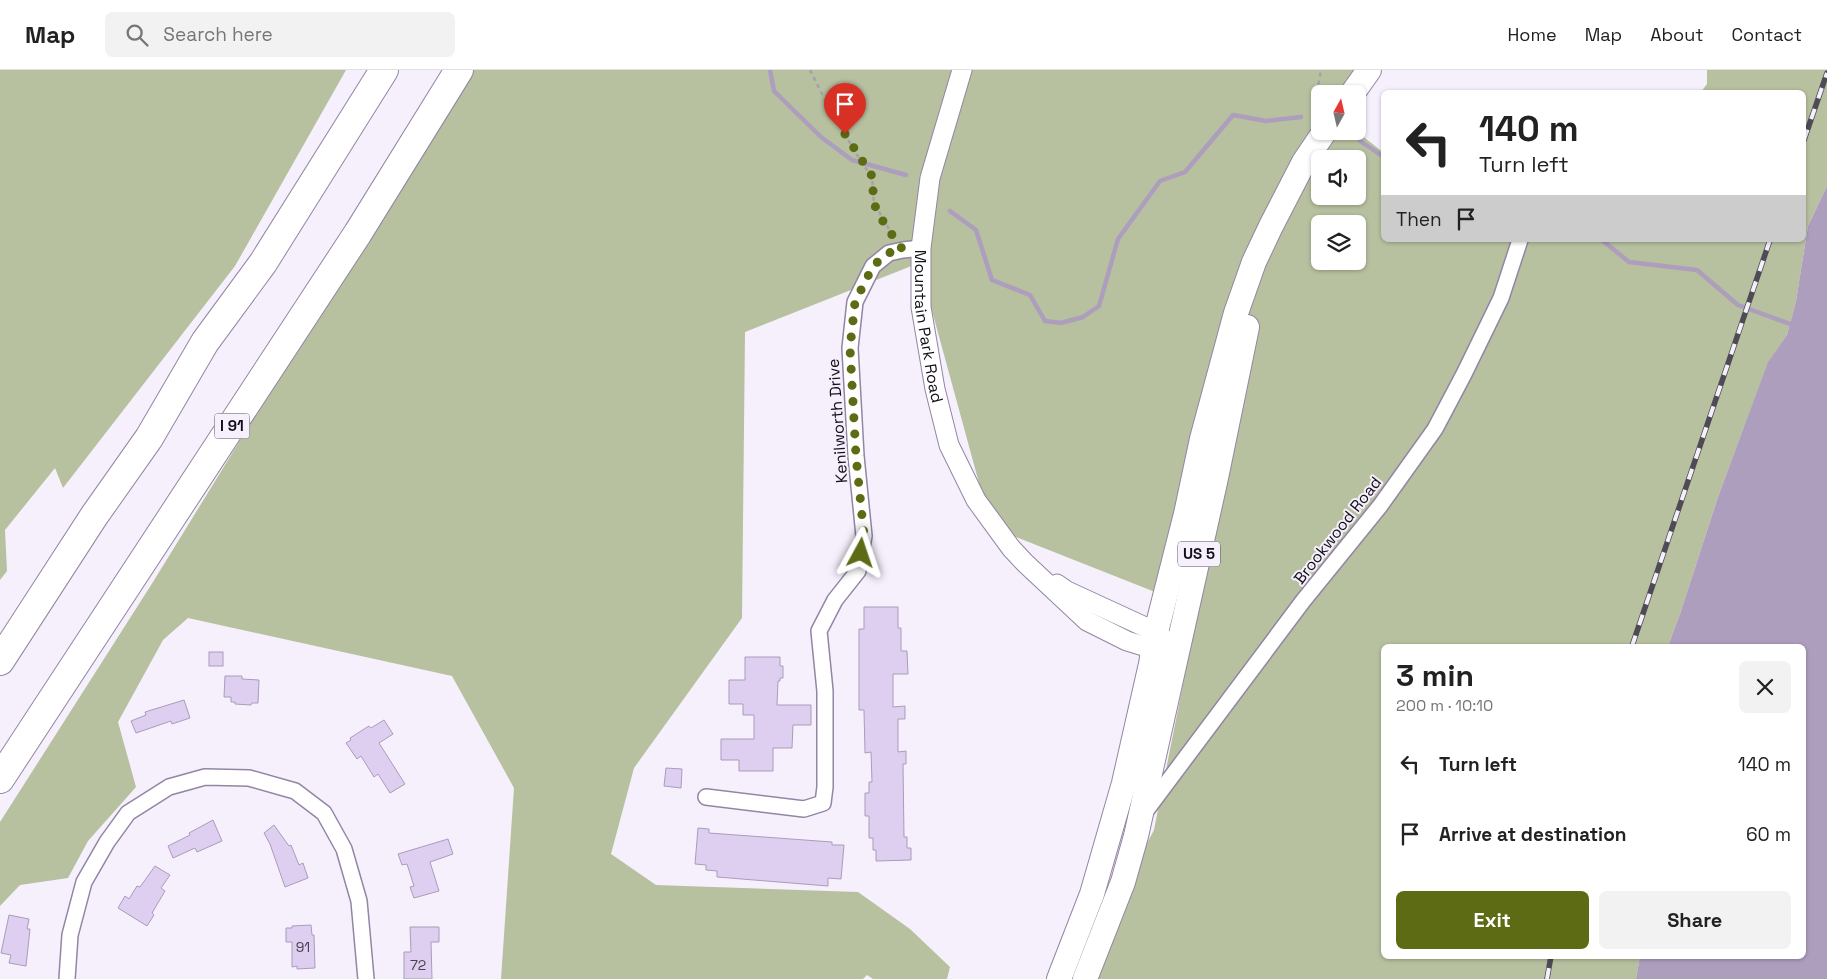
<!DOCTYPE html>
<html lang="en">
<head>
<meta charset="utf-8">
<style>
	:root { --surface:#fff; --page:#f2f2f2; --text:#222; --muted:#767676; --line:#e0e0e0; --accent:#5c6b14 }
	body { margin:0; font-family:"Space Grotesk",sans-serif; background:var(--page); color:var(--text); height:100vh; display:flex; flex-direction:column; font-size:19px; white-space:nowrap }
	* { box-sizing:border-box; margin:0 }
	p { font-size:16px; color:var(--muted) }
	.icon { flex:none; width:28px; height:28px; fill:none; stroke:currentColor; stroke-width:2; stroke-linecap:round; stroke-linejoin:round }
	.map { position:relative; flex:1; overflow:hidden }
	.panel { position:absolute; left:1381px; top:574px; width:425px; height:315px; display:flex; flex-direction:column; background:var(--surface); border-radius:8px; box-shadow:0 1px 4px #0004 }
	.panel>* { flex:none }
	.guide { position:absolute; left:1381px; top:20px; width:425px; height:152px; border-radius:8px; box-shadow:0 1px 4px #0004; background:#fff; color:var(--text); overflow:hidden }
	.needle { width:32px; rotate:8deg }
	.tools { position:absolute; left:1311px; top:15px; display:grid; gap:10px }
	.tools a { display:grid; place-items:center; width:55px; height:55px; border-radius:8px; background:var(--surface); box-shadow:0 1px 4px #0004; font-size:25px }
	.pin { position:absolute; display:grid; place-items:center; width:42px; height:42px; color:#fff; margin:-51px -21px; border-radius:50% 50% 50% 0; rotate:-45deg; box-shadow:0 0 5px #0007 }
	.pin .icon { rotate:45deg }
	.me { position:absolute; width:55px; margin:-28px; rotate:5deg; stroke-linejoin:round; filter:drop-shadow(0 0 4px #0008) }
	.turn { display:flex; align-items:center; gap:18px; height:105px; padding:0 15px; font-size:22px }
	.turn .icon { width:65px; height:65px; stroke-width:2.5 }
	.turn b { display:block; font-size:35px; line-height:42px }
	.then { display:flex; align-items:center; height:48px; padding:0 15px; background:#0003; gap:10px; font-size:19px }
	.round { display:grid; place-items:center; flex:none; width:52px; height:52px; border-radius:8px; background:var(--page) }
	.summary { display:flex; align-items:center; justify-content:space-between; height:85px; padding:0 15px }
	h1 { font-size:30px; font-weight:700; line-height:38px }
	.primary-button { display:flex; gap:10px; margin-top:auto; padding:10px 15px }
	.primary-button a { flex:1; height:58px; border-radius:8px; background:var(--accent); color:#fff; font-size:20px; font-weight:700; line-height:58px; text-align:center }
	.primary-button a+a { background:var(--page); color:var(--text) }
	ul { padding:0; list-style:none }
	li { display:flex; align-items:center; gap:15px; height:70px; padding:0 15px }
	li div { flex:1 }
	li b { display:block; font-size:19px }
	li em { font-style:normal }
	header { display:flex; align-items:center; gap:30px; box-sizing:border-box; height:70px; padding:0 25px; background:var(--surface); border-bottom:1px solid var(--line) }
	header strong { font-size:24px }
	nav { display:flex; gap:28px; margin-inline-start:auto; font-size:18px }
	.search { width:350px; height:45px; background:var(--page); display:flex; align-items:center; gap:12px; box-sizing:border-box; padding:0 18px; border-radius:8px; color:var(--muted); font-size:19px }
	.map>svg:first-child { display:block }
	.forest { fill:#b7c09f; fill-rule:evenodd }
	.water { fill:#ad9ebd }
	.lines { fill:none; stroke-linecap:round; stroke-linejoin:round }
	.stream { stroke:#ad9ebd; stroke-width:4.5 }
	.building { fill:#deceef; stroke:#aa9cbb }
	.minor-casing { stroke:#9385a3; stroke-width:18 }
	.tertiary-casing { stroke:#9385a3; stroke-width:21 }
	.primary-casing { stroke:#9385a3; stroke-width:26 }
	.motorway-casing { stroke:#9385a3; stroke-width:30 }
	.path { stroke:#a6a1ad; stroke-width:2.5; stroke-dasharray:4 4; stroke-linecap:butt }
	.minor { stroke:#fff; stroke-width:15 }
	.tertiary { stroke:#fff; stroke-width:19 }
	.primary { stroke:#fff; stroke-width:24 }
	.motorway { stroke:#fff; stroke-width:28 }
	.rail-casing { stroke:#4f4a56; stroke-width:5.5 }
	.rail { stroke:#f6f0fd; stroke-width:4; stroke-dasharray:11; stroke-linecap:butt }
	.route { stroke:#5c6b14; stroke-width:9; stroke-dasharray:0 16.2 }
	.labels { text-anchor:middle; stroke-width:4; stroke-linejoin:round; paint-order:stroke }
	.number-label { font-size:14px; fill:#463f4f }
	.shield { fill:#f6f0fd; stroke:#58525e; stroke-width:1 }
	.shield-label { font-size:15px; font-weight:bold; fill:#140f1a }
	.street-label { font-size:16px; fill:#140f1a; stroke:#f6f0fd }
</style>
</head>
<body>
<header>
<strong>Map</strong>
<div class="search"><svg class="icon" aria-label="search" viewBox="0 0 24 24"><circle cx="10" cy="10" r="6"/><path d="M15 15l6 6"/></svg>Search here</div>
<nav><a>Home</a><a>Map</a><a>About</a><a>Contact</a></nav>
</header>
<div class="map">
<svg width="1827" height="909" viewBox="0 0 1827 909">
	<rect width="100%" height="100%" fill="#f6f0fd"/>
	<g class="forest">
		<polygon points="0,0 346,0 235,196 63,418 55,398 5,460 7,501 0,510"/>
		<path d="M468,0h914l-24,33v-9h-38v37h36l28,22v87h420v-148h-103l6,-8v-14h120v116l-19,40 -12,75 -9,34 -19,28 -50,134 -38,117 -12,32h-284v310h256l-4,23h-560l78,-149 44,-221 -207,-82 -72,-264 -174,69 -3,286 -108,150 -23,86 45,31 202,7 52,37 40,38 -3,12h-74l-6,-4 -4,4h-362l13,-191 -62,-112 -264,-58 -25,22 -45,82 18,65 -48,54 -20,37 -48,7 -20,21v-84l153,-240zM1320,89h38v37h-38zM1320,154h38v37h-38z"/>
	</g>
	<polygon class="water" points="1827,116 1827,909 1636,909 1640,886 1804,886 1804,576 1668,576 1680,544 1718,427 1768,292 1787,265 1796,231 1808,156"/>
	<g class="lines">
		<g class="stream">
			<polyline points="770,0 774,21 821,67 852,90 906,105"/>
			<polyline points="1360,71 1384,87"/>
			<polyline points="950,141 976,160 992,210 1030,225 1045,251 1061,253 1083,247 1099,236 1118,169 1160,111 1185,102 1233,45 1266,51 1301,47"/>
			<polyline points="1602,170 1629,192 1697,200 1738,235 1793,255"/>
		</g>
	</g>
	<g class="building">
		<polygon points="864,537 898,537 898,558 901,558 901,581 907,581 908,604 893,604 893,637 905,636 905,649 898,649 898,682 906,681 906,694 903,694 904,767 907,767 907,778 911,778 911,790 876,791 876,780 873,780 873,768 869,768 869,746 865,746 865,723 869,723 869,712 872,712 871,682 865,683 864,640 859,640 859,559 864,559"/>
		<rect x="209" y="582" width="14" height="14"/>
		<polygon points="745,587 780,587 780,596 783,596 783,608 780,608 780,611 778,611 777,635 811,635 811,655 793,655 792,678 773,678 773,701 739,701 739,690 721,690 721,669 754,669 754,645 743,645 743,634 729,634 729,610 745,610"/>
		<polygon points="225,606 242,606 242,609 259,610 258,633 252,633 251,635 235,634 235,632 231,632 231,627 224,627"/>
		<polygon points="184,630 190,648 172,654 171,651 136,663 131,651 146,645 145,642"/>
		<polygon points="384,650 393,664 379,673 405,714 390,723 378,704 374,707 361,686 357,689 346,673 351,670 350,668 369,656 371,658"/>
		<polygon points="666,698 682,699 681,718 664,716"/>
		<polygon points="213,750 222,771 197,782 195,778 173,788 168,776 190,765 189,763"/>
		<polygon points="274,755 289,776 291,775 299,795 303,793 308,808 285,817 270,774 264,763"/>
		<polygon points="698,758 709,759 709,763 832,772 832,775 844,775 841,809 828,808 828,816 717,807 717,801 706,800 706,795 695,794"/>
		<polygon points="448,769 453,784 430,792 439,821 414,828 410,817 414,816 407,794 402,795 398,784"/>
		<polygon points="155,796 170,805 161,818 165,821 152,843 154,845 147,856 118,838 125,826 129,829 137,816 140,817"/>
		<polygon points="9,845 29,849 27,859 30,859 26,896 9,893 11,885 1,883"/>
		<polygon points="311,855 312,865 314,865 315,898 297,899 297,896 292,897 292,872 286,872 286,858 292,858 292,856"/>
		<polygon points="410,857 439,857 439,872 431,872 432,909 404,909 404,882 411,882"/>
	</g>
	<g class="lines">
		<g class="minor-casing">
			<g id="minor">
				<polyline points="706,727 804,739 823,733 825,717 825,621 819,561 835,530 858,501 864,466 856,386 850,278 855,232 873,196 889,183 903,180 921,178"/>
				<polyline points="1145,742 1303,531 1380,436 1435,359 1464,304 1501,228 1520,170"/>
				<polyline points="67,909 70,865 84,812 107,772 128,743 169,717 205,707 249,708 295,721 324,743 344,779 359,831 366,909"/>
			</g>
		</g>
		<g class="tertiary-casing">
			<g id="tertiary">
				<path id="s1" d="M962,0l-32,108 -9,70v59l14,82 14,56 27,55 35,48 14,15 62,58 40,20 26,8 13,1"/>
				<polyline points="1057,514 1067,521 1156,562 1165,570"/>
			</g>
		</g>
		<g class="primary-casing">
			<g id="primary">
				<polyline points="1352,24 1369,0"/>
				<polyline points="1059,909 1092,824 1124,713 1151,594 1156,562 1186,444 1202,369 1236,243 1254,192 1271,156 1304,92 1325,61"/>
				<polyline points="1085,909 1123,812 1136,766 1216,408 1247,257"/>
			</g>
		</g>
		<g class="motorway-casing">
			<g id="motorway">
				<polyline points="0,591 94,446 149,368 205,272 263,193 384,0"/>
				<polyline points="0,709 358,163 459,0"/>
			</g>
		</g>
		<g class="path">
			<polyline points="810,0 827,34 863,95 872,106 874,133 893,166"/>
			<polyline points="1313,46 1321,0"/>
		</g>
		<use href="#minor" class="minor"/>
		<use href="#tertiary" class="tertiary"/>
		<use href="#primary" class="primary"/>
		<use href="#motorway" class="motorway"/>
		<g class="rail-casing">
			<g id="rail">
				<polyline points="1804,70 1827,3"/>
				<polyline points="1632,576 1770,170"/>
				<polyline points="1547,909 1551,886"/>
			</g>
		</g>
		<use href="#rail" class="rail"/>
	</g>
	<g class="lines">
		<polyline class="route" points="845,64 872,106 874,134 885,155 903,180 888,183 873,196 855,232 850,278 856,386 864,466 861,483"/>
	</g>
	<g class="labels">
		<g class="number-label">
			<text x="303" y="882">91</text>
			<text x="418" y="900">72</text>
		</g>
		<g class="shield">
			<rect x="214.5" y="343.5" width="35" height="25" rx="4"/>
			<rect x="1178" y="471.5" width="42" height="25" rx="4"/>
		</g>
		<g class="shield-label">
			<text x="232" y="361">I 91</text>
			<text x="1199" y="489">US 5</text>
		</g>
		<g class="street-label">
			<text dy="6" stroke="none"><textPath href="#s1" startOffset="262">Mountain Park Road</textPath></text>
			<text transform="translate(837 351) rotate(-94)" y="6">Kenilworth Drive</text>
			<text transform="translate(1337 460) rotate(-52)" y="6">Brookwood Road</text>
		</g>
	</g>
</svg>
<div class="tools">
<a><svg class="needle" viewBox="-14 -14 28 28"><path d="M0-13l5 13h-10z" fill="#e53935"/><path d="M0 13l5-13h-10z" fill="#767676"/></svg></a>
<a><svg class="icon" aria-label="sound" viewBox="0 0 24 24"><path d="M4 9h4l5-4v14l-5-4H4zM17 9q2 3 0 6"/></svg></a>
<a><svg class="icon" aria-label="layers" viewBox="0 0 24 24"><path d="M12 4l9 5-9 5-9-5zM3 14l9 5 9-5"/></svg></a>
</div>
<div class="pin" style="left:845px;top:64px;background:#d93025"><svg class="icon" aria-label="arrive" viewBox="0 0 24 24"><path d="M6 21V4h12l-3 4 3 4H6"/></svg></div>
<svg class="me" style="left:861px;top:483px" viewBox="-20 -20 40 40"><path d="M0-17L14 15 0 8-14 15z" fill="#5c6b14" stroke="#fff" stroke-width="4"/></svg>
<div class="guide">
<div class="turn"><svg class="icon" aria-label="left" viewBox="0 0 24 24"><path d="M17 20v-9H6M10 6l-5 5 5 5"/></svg><div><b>140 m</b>Turn left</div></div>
<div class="then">Then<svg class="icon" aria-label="arrive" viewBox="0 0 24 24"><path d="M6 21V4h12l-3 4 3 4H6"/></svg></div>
</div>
<section class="panel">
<div class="summary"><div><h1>3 min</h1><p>200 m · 10:10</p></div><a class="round"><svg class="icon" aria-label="close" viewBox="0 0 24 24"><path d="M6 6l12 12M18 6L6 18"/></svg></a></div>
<ul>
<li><svg class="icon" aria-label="left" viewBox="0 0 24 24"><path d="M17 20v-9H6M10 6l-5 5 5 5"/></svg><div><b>Turn left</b></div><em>140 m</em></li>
<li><svg class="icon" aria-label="arrive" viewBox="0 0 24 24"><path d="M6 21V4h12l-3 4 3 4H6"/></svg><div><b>Arrive at destination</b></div><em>60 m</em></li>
</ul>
<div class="primary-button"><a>Exit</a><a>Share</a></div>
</section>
</div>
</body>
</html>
